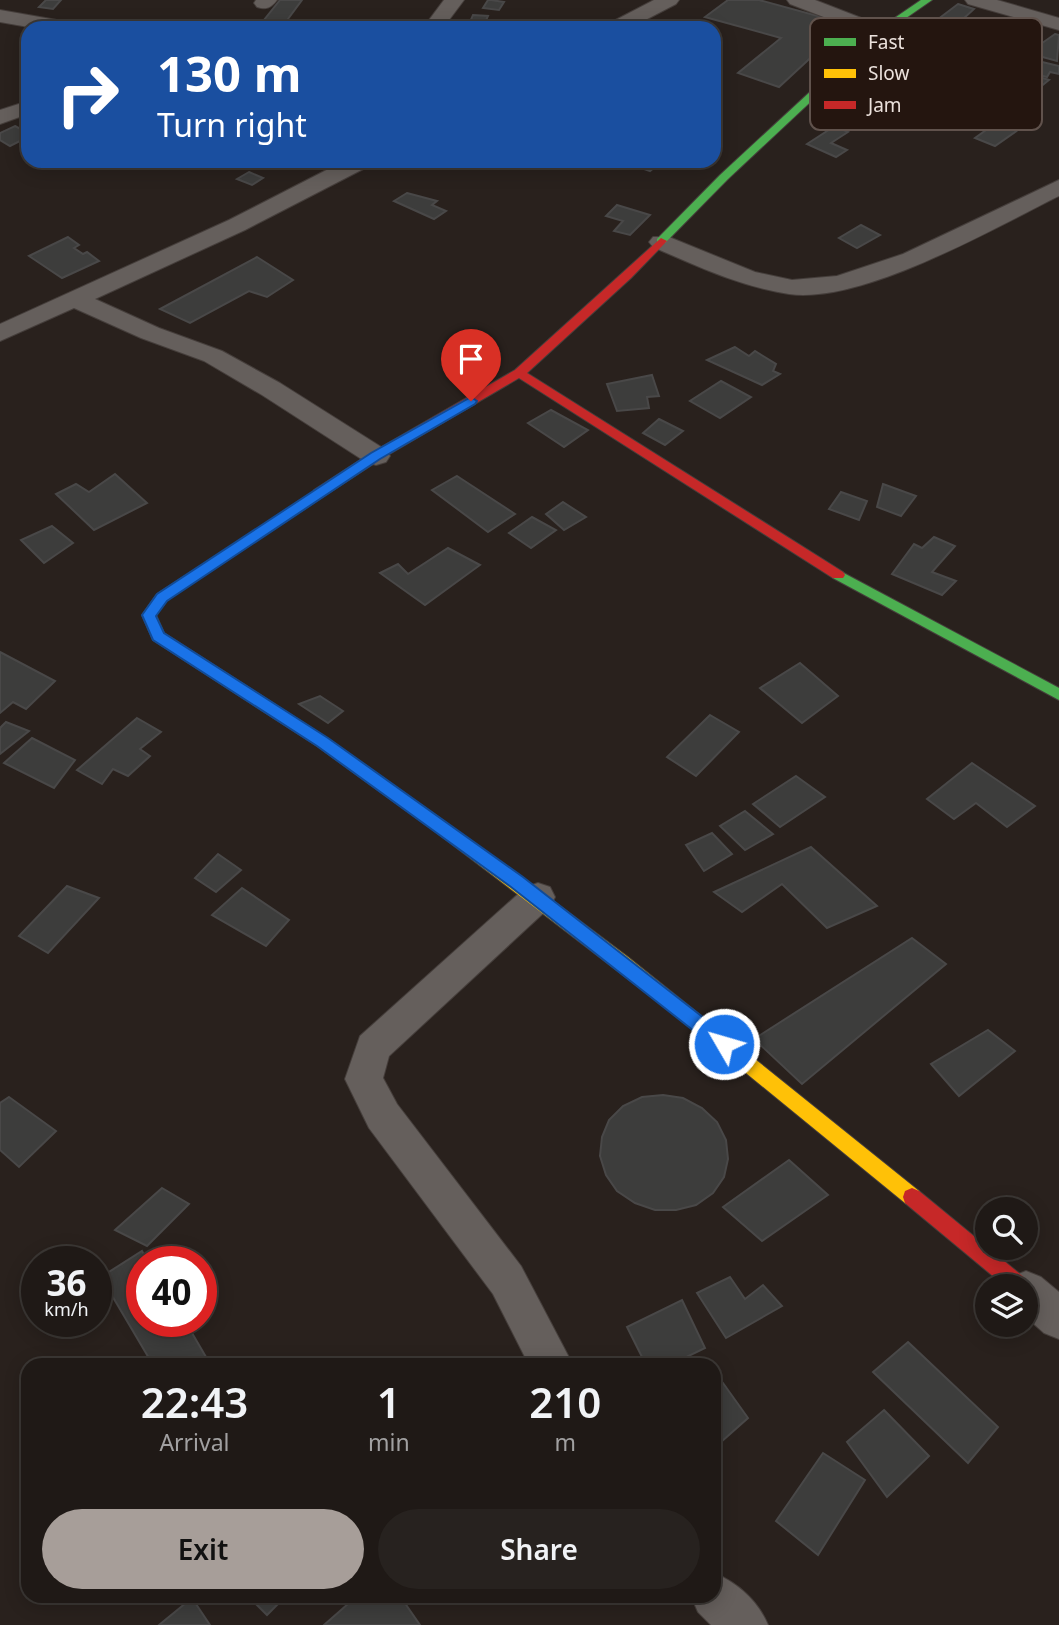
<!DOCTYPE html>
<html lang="en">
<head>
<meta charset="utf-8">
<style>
	:root { --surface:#1f1916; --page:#27221f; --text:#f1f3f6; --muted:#a1a0a1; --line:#3c3835; --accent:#a79e99 }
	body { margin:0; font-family:"Noto Sans",sans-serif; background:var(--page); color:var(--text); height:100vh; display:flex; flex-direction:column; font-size:26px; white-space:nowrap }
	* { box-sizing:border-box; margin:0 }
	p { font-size:23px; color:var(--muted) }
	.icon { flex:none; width:38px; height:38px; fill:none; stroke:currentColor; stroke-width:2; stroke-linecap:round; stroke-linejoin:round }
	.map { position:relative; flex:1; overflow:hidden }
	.sheet { position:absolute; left:21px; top:1358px; width:700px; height:245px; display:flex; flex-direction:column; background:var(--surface); border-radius:21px; box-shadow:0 4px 18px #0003,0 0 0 2px var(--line) }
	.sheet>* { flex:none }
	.banner { position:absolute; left:21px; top:21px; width:700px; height:147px; border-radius:21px; box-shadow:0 4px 18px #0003,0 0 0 2px var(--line); background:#1a4fa0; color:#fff; overflow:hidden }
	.buttons { position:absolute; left:975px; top:1197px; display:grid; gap:14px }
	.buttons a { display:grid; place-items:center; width:63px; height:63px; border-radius:50%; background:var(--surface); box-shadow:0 4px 18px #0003,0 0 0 2px var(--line); font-size:35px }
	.speed { position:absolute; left:21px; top:1246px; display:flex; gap:14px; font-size:35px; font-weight:700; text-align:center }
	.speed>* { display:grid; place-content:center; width:91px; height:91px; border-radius:50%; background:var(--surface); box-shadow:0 4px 18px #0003,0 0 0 2px var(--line); line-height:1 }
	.speed small { font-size:18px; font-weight:400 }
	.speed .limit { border:10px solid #d22; background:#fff; color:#111 }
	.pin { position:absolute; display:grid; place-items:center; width:60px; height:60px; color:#fff; margin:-72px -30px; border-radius:50% 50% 50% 0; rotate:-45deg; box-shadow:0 0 7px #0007 }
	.pin .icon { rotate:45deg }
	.me { position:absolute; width:77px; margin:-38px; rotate:308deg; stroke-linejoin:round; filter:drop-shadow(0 0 5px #0008) }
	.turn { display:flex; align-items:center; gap:24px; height:147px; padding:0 21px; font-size:32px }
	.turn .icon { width:91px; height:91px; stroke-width:2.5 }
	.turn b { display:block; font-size:49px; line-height:60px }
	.eta { display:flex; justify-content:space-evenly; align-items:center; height:119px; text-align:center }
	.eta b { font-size:42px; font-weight:600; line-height:49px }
	.cta { display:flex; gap:14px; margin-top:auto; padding:14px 21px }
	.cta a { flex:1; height:80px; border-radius:42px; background:var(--accent); color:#111; font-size:28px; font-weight:600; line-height:80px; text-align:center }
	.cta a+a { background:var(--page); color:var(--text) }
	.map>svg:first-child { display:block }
	.building { fill:#3d3d3c; stroke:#494848; stroke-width:2 }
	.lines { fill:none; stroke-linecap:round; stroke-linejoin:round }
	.street-casing { stroke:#453e3b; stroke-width:2 }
	.fast-casing { stroke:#453e3b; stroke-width:2 }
	.slow-casing { stroke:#453e3b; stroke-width:2 }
	.jam-casing { stroke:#453e3b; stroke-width:2 }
	.street { fill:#655f5c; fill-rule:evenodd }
	.fast { fill:#4caf50; fill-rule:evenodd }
	.slow { fill:#ffc107; fill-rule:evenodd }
	.jam { fill:#c62828; fill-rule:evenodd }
	.route { fill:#1a73e8; stroke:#114b97; stroke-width:2 }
	.key { fill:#24150f; stroke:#60524c; stroke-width:2 }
	.key-label { font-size:19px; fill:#ebe1dc }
</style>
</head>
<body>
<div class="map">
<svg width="1059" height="1625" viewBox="0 0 1059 1625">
	<rect width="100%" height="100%" fill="#29211d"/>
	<g class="building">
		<polygon points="46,0 61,0 53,9 39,7"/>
		<polygon points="280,0 302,0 285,23 264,20"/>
		<polygon points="488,0 491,0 504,2 499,10 483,8"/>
		<polygon points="728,0 759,0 847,24 779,87 738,73 781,38 705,17"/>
		<polygon points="958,4 974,9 950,31 929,26"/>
		<polygon points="473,15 488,16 484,25 469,24"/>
		<polygon points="1055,34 1059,35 1057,61 1028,53"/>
		<polygon points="931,59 958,67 962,63 982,69 972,77 982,81 1001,65 1049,80 1023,101 1010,100 1007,103 911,73 919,61 927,63"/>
		<polygon points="1038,61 1059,66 1059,74 1050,72 1047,77 1026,72"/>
		<polygon points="1007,115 1028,123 995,146 975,138"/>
		<polygon points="15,126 28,133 28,137 10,146 0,140 0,133"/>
		<polygon points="835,126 848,132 831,143 847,150 836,157 807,144"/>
		<polygon points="630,161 657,161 661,162 650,171 627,163"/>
		<polygon points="249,172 263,178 252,185 237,179"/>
		<polygon points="407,193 437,201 432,205 446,211 434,219 394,201"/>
		<polygon points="617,205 650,215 630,235 614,231 623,221 606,216"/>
		<polygon points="861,225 880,235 857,248 839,238"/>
		<polygon points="68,237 79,245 74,248 83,254 87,252 99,261 62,278 29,256"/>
		<polygon points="257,257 293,280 267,297 249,291 190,323 160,309"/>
		<polygon points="735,347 749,356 755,351 776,364 773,371 780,374 762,385 707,360"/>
		<polygon points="652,375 659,396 647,397 649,408 617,411 607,384"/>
		<polygon points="721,381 751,397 720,418 690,401"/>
		<polygon points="551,410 588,430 564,447 528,423"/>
		<polygon points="659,419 683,431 665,445 643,433"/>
		<polygon points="115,474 147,503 94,530 56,494 76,484 89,492"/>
		<polygon points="457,476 515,514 488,532 432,490"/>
		<polygon points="883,484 916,496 901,516 877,507"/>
		<polygon points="841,492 867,501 859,520 829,509"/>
		<polygon points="563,502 586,517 564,530 546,514"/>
		<polygon points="532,517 556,530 531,548 509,533"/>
		<polygon points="52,526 73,543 44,563 21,540"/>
		<polygon points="934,537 955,546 932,572 956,581 942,595 892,574 914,544 922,548"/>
		<polygon points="448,548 480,565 425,605 380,573 398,564 408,574"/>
		<polygon points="0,652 55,681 26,709 13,702 0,713"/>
		<polygon points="800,663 838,696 802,723 760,688"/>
		<polygon points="320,696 343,711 328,723 299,704"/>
		<polygon points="710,715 739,732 696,776 667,757"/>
		<polygon points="137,718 161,732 140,749 150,756 128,776 113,769 102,784 77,770"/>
		<polygon points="6,722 29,731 0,754 0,728"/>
		<polygon points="32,738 75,760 54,788 4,763"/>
		<polygon points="972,763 1035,806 1007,827 976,803 954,819 927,799"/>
		<polygon points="796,776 825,797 780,827 753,804"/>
		<polygon points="745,811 773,834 745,850 720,826"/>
		<polygon points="712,833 732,854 704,871 686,845"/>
		<polygon points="811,847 877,906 827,928 782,884 742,912 714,892"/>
		<polygon points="218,854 241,870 216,892 195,878"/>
		<polygon points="67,886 99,898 48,953 19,936"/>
		<polygon points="242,888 289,920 266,946 212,915"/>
		<polygon points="912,938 946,964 802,1084 754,1039"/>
		<polygon points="988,1030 1015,1051 959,1096 931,1064"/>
		<polygon points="663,1095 683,1098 702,1108 717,1122 726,1140 728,1159 724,1177 713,1193 696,1205 676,1210 655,1210 635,1203 617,1191 606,1175 600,1156 602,1137 609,1120 623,1106 642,1097"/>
		<polygon points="9,1097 56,1131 19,1167 0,1150 0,1103"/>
		<polygon points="789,1160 828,1195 762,1241 723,1207"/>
		<polygon points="162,1188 189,1204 147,1246 115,1230"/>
		<polygon points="142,1251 148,1262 142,1262 142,1321 185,1321 206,1357 194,1365 153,1365 101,1277"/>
		<polygon points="730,1277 745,1299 763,1285 782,1306 726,1338 697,1293"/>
		<polygon points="682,1300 705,1348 670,1365 646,1365 627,1327"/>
		<polygon points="908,1342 998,1427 968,1463 873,1372"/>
		<polygon points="723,1383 748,1418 721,1442 714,1433 714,1389"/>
		<polygon points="884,1410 929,1456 887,1497 847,1442"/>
		<polygon points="823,1453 865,1480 818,1555 776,1521"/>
		<polygon points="248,1596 286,1596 267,1615"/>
		<polygon points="357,1596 400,1596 420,1625 324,1625"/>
		<polygon points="192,1598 210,1625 159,1625"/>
	</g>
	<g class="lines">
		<g class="street-casing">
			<g id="street">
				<path d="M256,0h21c-6,8 -11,10 -20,7l-3,-4z"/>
				<polygon points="444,0 464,0 443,28 423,28"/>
				<polygon points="654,0 679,0 676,4 630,28 605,28 608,24"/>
				<polygon points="787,0 815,0 887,28 890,32 887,36 873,36 790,4"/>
				<polygon points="965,0 997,0 1059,18 1059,30 968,4"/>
				<polygon points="0,10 68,22 75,24 78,28 34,28 0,22"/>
				<polygon points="28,101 28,114 0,124 0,110"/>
				<polygon points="344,161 372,161 369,166 245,230 95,299 159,328 222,351 280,383 386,450 390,456 386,462 376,465 366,462 262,395 204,361 141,338 74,308 0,341 0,324 229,220"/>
				<path d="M1059,180v16c-67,33 -196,108 -270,98 -48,-7 -92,-28 -136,-47l-4,-5 4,-5h16l86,35 37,8 45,-4 66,-22z"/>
				<polygon points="538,883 550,887 555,897 550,907 389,1056 383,1078 397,1104 521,1266 573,1365 529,1365 493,1294 369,1128 345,1079 360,1036 526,887"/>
				<polygon points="1026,1271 1041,1277 1059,1292 1059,1339 1044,1333 1026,1317 1026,1286 1007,1286 1011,1277"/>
				<path d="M714,1573c24,10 44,28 54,52h-57l-13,-13 -7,-16h23z"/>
			</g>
		</g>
		<g class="fast-casing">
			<g id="fast">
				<polygon points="921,0 932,0 883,34 728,179 665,243 657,243 657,239 720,175 877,30"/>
				<polygon points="319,489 326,493 324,496 167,600 156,615 164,633 327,738 448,824 450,828 448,832 436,832 317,746 153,640 142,615 157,594"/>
				<polygon points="838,570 1059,688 1059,700 833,578 831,575 833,572"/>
			</g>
		</g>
		<g class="slow-casing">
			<polygon id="slow" points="442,822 508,867 628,957 919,1191 921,1197 919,1203 912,1206 905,1203 674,1014 436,832 434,828 436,824"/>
		</g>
		<g class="jam-casing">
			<g id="jam">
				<polygon points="661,238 667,241 665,243 631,278 527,373 843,572 845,575 843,578 833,578 519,378 381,459 324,496 314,496 314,490 371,453 515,370"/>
				<polygon points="912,1188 919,1191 1026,1279 1029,1286 1026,1293 1026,1286 1005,1286 905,1203 903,1197 905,1191"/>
			</g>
		</g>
		<use href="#street" class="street"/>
		<use href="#fast" class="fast"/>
		<use href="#slow" class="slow"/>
		<use href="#jam" class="jam"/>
	</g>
	<polygon class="route" points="471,397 477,401 475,404 380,459 167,601 156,616 164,633 328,738 523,877 731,1039 733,1044 731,1050 724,1052 718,1050 511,887 317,746 153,640 142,615 157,594 371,453"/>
	<rect x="810" y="18" width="232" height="112" rx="10" class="key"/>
	<rect x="824" y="38" width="32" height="8" fill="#4caf50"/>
	<rect x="824" y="69" width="32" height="9" fill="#ffc107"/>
	<rect x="824" y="101" width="32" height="8" fill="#c62828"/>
	<g class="key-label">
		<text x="868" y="49">Fast</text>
		<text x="868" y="80">Slow</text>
		<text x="868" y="112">Jam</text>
	</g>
</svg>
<div class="buttons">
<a><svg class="icon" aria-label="search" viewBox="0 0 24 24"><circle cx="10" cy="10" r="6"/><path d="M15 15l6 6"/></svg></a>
<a><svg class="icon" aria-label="layers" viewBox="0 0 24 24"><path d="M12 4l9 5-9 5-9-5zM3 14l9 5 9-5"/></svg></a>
</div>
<div class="speed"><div>36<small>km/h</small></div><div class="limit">40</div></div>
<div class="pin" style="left:471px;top:401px;background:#d93025"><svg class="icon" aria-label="arrive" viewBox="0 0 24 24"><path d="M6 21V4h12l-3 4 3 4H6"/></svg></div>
<svg class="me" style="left:724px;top:1044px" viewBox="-20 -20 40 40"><circle r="17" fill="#1a73e8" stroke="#fff" stroke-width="3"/><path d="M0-11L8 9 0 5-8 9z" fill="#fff"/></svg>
<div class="banner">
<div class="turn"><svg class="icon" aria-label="right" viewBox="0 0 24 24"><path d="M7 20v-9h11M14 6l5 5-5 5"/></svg><div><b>130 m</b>Turn right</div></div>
</div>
<section class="sheet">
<div class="eta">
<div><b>22:43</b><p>Arrival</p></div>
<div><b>1</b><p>min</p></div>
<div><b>210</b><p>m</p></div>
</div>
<div class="cta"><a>Exit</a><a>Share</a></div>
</section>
</div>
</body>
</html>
